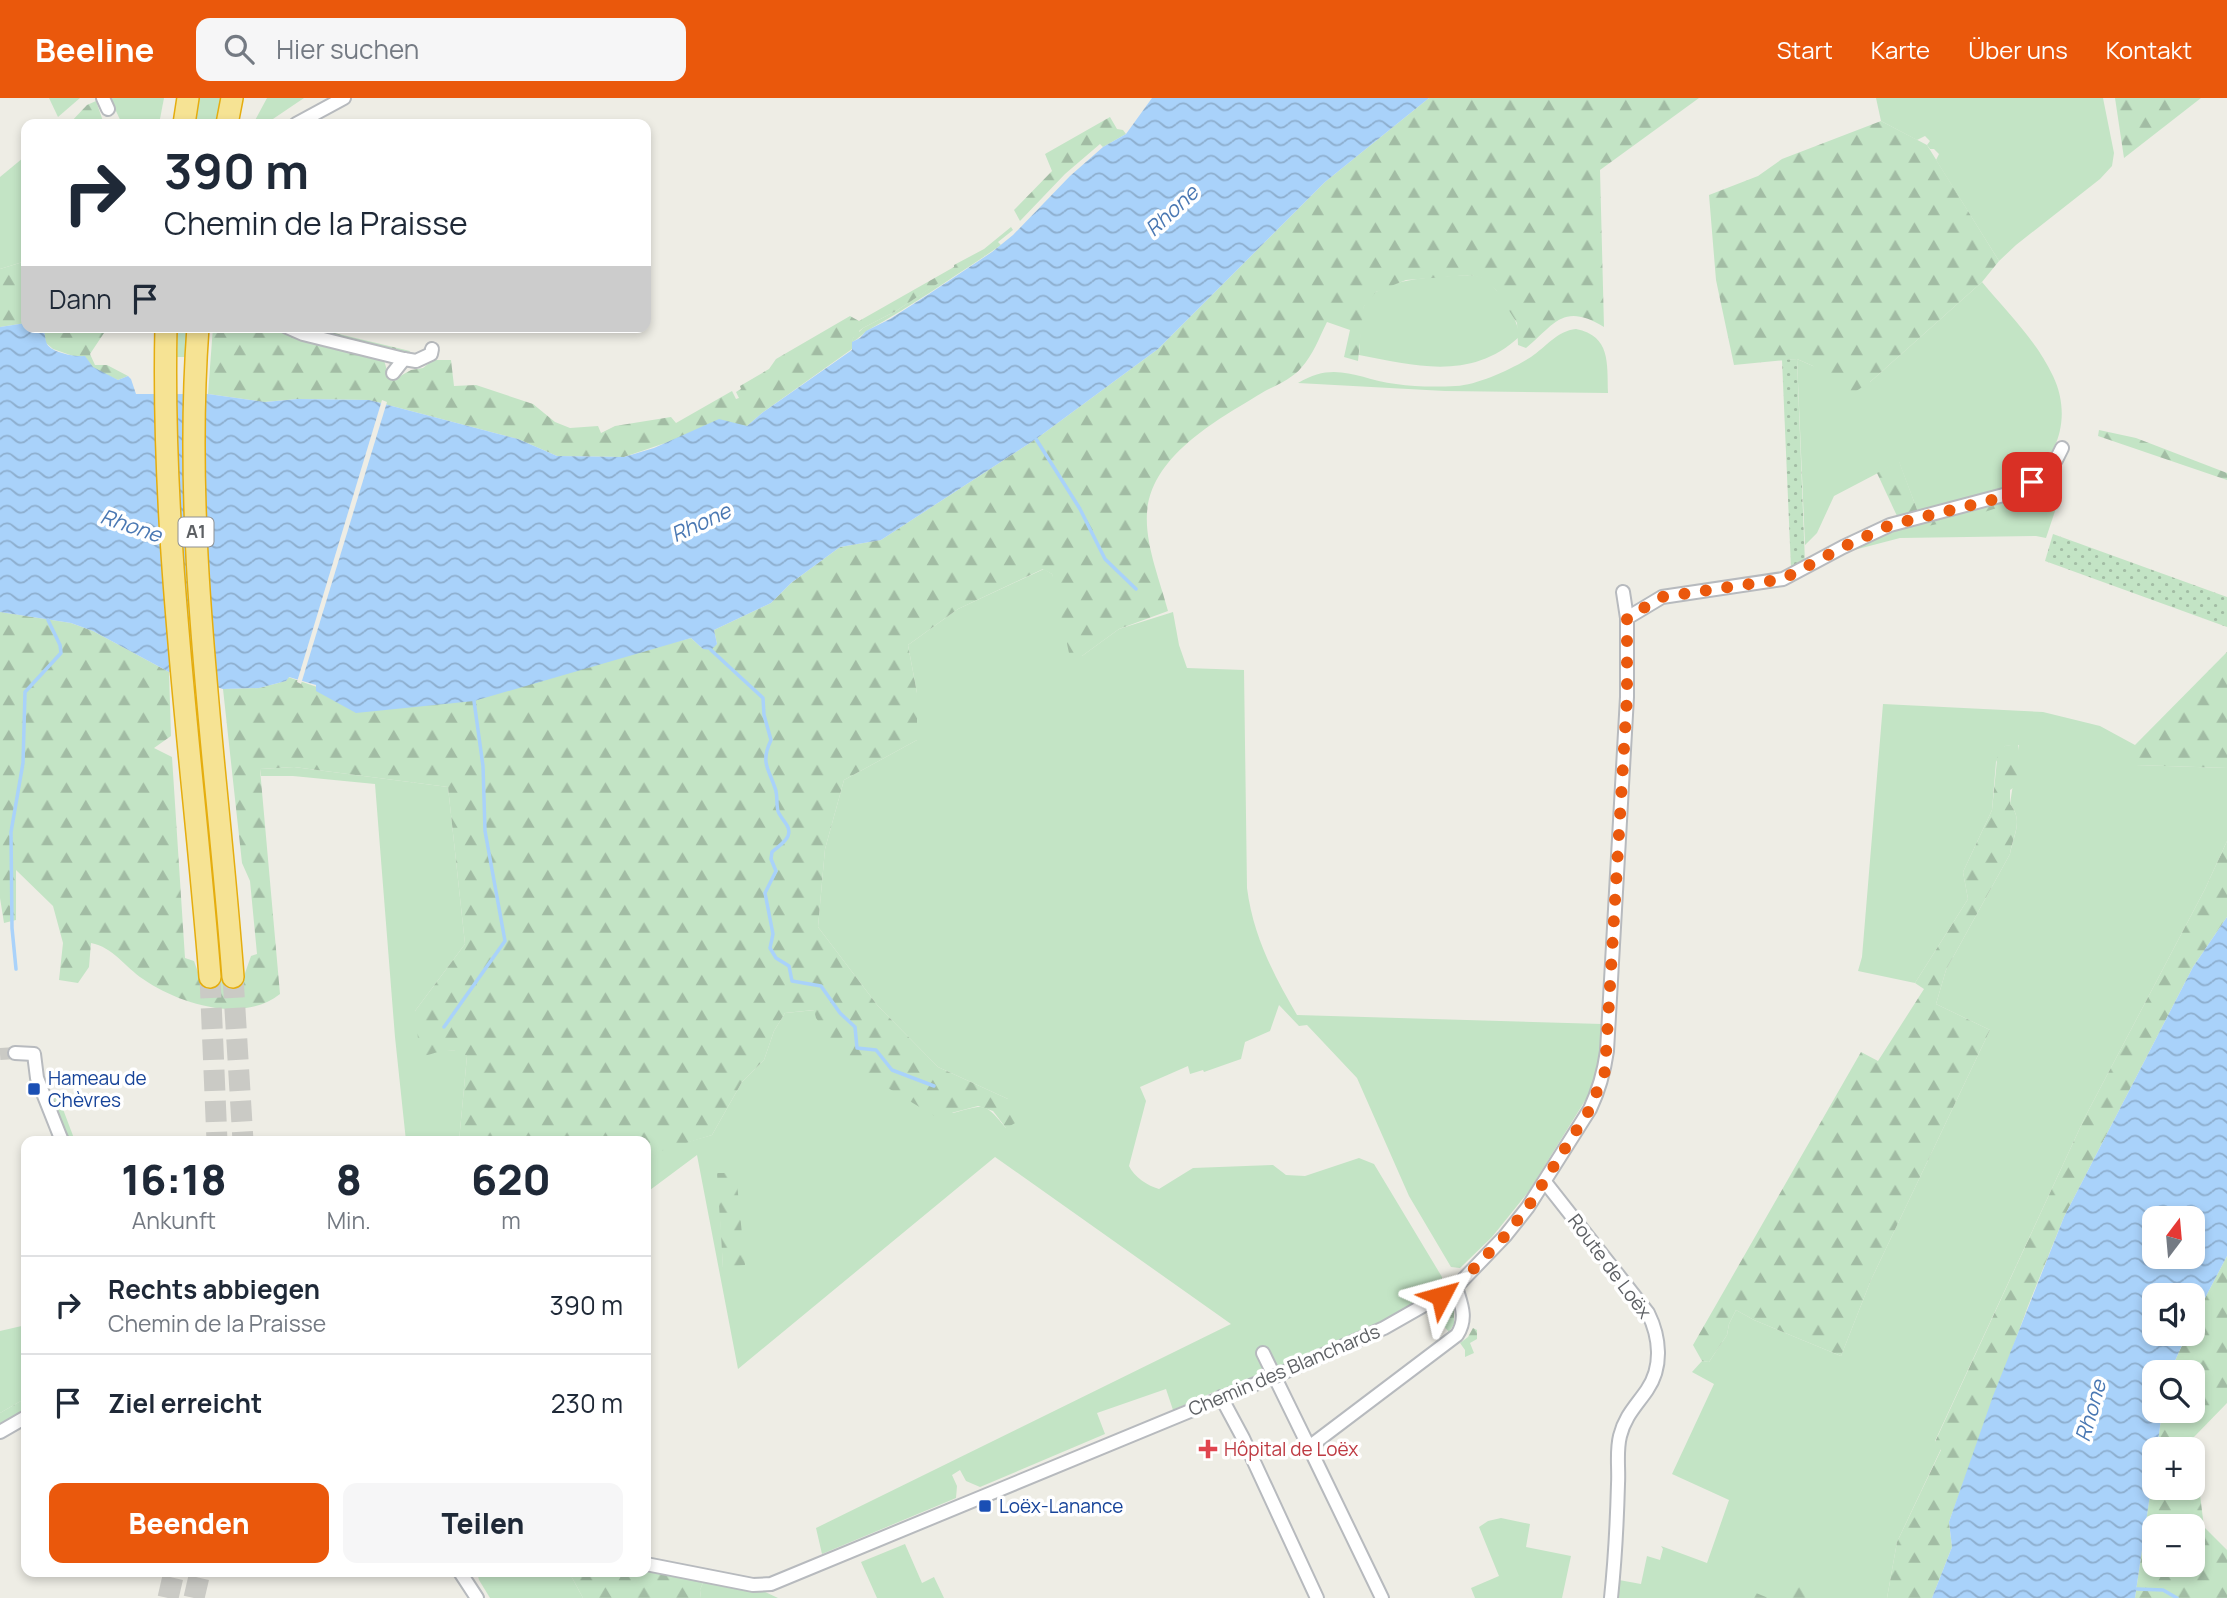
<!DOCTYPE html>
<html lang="de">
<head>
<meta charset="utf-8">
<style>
	:root { --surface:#fff; --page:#f6f6f7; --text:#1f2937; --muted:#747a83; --line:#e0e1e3; --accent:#ea580c }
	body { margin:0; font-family:Manrope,sans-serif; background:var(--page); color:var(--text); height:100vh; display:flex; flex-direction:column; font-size:26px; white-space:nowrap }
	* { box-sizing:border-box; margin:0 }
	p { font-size:23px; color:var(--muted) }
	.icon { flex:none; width:38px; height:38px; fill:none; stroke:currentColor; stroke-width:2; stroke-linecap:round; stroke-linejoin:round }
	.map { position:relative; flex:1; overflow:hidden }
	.drawer { position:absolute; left:21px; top:1038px; width:630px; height:441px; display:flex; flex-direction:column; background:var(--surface); border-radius:14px; box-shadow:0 4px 10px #0003 }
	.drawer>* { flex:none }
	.top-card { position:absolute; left:21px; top:21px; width:630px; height:214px; border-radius:14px; box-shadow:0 4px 10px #0003; background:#fff; color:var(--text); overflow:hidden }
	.needle { width:46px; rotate:16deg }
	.controls { position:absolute; left:2142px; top:1108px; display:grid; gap:14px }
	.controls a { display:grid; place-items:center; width:63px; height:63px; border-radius:14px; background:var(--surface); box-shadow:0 4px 10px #0003; font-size:35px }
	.pin { position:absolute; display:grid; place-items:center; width:60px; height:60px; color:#fff; margin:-30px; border-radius:14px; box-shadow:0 4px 10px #0006 }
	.me { position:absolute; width:77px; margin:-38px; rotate:51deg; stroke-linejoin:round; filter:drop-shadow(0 0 5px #0008) }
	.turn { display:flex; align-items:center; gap:24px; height:147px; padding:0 28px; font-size:32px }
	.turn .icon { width:91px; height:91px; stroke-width:2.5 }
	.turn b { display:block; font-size:49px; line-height:60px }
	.then { display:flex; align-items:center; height:66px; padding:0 28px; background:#0003; gap:14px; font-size:26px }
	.eta { display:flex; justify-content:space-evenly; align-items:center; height:119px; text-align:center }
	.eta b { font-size:42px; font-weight:800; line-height:49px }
	.button { display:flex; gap:14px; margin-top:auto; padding:14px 28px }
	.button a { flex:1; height:80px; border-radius:14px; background:var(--accent); color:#fff; font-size:28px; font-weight:800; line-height:80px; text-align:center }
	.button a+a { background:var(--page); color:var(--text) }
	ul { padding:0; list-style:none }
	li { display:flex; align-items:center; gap:21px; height:98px; padding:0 28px; border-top:2px solid var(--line) }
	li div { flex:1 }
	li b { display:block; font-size:26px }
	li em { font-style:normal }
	header { display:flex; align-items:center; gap:42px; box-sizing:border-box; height:98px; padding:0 35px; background:var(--accent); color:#fff }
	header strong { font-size:33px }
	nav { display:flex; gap:38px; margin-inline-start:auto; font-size:24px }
	.search { width:490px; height:63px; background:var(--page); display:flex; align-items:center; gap:18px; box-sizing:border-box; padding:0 24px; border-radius:14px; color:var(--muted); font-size:26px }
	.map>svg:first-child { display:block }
	.grass { fill:#c3e4c5; fill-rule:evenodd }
	.forest { fill:url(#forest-firs); fill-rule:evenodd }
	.garden { fill:url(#garden-dots) }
	.water { fill:url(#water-waves); fill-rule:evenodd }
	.pier { fill:#eeede5 }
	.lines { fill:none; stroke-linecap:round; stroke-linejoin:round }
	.stream { stroke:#a9d2fa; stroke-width:3.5 }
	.street-tunnel { stroke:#cacac5; stroke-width:12; stroke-dasharray:12 6; stroke-linecap:butt }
	.highway-tunnel { stroke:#cacac5; stroke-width:21; stroke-dasharray:21 10; stroke-linecap:butt }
	.street-casing { stroke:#b7babe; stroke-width:16 }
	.highway-casing { stroke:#e5ad0e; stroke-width:24 }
	.street { stroke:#fff; stroke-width:12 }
	.highway { stroke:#f6e394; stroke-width:21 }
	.street-bridge-casing { stroke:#b7babe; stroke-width:16; stroke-linecap:butt }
	.street-bridge { stroke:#fff; stroke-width:12 }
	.route { stroke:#ea580c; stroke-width:12; stroke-dasharray:0 21.6 }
	.transit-dot { fill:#1a4fb4; stroke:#fff; stroke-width:2.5 }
	.health-dot { fill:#e0444e; stroke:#fff; stroke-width:2.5 }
	.labels { text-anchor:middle; stroke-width:7; stroke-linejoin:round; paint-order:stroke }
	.shield { fill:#fff; stroke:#8e9092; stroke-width:2 }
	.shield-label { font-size:18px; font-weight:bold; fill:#5d6064 }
	.transit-label { font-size:19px; fill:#164399; stroke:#fff; text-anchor:start }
	.street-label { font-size:19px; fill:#5d6064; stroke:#fff }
	.health-label { font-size:19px; fill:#be3a42; stroke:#fff; text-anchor:start }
	.water-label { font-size:21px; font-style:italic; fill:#4a78b3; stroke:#fff }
</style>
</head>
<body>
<header>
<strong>Beeline</strong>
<div class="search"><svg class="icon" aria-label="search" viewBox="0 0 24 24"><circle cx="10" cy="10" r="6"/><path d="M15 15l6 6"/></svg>Hier suchen</div>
<nav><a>Start</a><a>Karte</a><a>Über uns</a><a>Kontakt</a></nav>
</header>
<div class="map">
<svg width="2227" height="1500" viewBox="0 0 2227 1500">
	<defs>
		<pattern id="forest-firs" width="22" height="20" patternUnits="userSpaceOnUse" patternTransform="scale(1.75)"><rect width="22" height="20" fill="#c3e4c5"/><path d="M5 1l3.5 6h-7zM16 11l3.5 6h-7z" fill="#a2bca4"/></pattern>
		<pattern id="garden-dots" width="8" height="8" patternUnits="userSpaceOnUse" patternTransform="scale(1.75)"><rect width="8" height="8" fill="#c3e4c5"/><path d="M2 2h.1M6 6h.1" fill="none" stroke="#a2bca4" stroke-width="1.8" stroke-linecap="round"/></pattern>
		<pattern id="water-waves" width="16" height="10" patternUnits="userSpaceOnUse" patternTransform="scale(1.75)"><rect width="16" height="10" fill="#a9d2fa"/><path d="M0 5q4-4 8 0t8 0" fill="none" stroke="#8daece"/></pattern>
	</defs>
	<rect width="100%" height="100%" fill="#eeede5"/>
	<g class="grass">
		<polygon points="110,0 164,0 159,26 122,26"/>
		<polygon points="199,0 221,0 215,26 195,26"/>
		<polygon points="267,0 304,0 270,23 271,26 253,26"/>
		<polygon points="1876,0 2103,0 2114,55 2112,68 2100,81 2016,147 1999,163 1936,62 1939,56 1934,51 1930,51 1927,47 1930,43 1925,38 1917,42 1881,23"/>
		<polygon points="23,60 26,63 26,163 0,171 0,79"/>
		<path d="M983,155l2,3c-38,25 -75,51 -115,73 -7,4 -11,10 -18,13l1,-4 10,-10 33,-17z"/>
		<path d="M1470,177c4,1 8,1 11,2 15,7 39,43 38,60 -48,44 -103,29 -160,18 2,-13 0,-37 5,-49 12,-30 79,-29 106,-31z"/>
		<path d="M1982,184c24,29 55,59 71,94 22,46 1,96 -46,114 -28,10 -60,15 -89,22l-19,-50 -65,34 -17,37 -12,12 -8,-186 16,7 57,16z"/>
		<polygon points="178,229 187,229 185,259 177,259"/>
		<path d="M1576,231c35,7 31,34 32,64l-163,-2 -147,-8c37,-23 60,-4 98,1 19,3 41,3 60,2 22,-1 56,-17 75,-29 15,-10 26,-26 45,-28z"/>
		<polygon points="2055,371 2062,378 2059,401 2046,440 2036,438 1900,440 1854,452 1808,474 1832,458 1893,431 1989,406"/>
		<path d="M1044,471l8,5 30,82 37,-27 54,-17 6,33 8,23 57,2 3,218c6,47 26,86 50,127l305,9 -3,40 -8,27 -62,100 -37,46 -32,31 -9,-1 -42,-71 -52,-118 -50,-53 -8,1 -20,-21 -9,26 -25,11 -4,17 -37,13 -1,-2 -13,4 -2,-8 -48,21 6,14 -17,65c5,11 19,20 30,23l34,-21 80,-3 13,10 19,1 54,-18 15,6 68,113v9l-64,38 -142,62 -20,5 -43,19 -7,-21 -69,24 8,21 -125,53 -14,-6 -6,-11 -8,5 5,11 -1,12 -134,56 -6,-26 415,-204 -236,-167 -257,212 -41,-214 -51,38v-39l66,-19 30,-53 22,-22 10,-29 11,-18 30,-3 138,103c33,-9 31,-11 53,15l2,-29 -70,-32 -60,-61 -60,-79 7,-78 19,-69 73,-40v-47l-9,-48 50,-36zM718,1075h17l-12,95z"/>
		<path d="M1883,606l160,8 57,14 35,19 1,20 91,3v73l-22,48 -120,228 -150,324 6,8 -44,93 -10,56h-270l2,-18 22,4 6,-28 13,4 3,-11 -2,-3 46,17 22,-63 -57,-26 42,-90 -22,-12 10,-11 7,1 18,-27 2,-11 7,-14 18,10 87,36 30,-76 119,-250 -54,-26 10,-34 64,-116c3,-18 14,-33 0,-50l9,-59 -14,1 -9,16 -4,48 -29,62 5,27 -53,84 -57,-12 4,-14z"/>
		<polygon points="294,669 448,689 465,846 415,913 446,952 461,953 467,958 459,1043 406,1043 395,939 375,686 293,678 261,678 260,671"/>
		<polygon points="26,1227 26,1300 0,1315 0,1233"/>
		<polygon points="1501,1420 1530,1426 1526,1449 1571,1458 1562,1500 1475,1500 1471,1490 1499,1478 1479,1429 1488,1423"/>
		<polygon points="905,1446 922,1485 934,1479 944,1500 877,1500 861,1464"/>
		<polygon points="477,1474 569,1474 583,1500 490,1500 479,1482"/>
		<polygon points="704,1482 761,1492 778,1500 701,1500 700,1492"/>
	</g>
	<g class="forest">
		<polygon points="49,0 80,0 58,19"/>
		<path d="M1429,0h270l-99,72 4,157c-41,-25 -49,-3 -78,21l-8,-3 -1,-22 -21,-33 -14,-12 -12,-3 -64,5 -30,12 -12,14 -6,55 -14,-4 6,-27 -23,-8c-8,16 -14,33 -26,46 -8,10 -24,17 -36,23 -44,27 -114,63 -118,122 -2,32 13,67 21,98l-49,18 -37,27 -13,-3 -17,-79 -9,-5 -85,40 -50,36 9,48v47l-73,40 -19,69 -7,78 60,79 60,61 70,32 13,21 -15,8 -13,-17 -15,-5 -42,11 -86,-52 -34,-47 -2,-8 -29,3 -11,18 -10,29 -22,22 -30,53 -61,19h-5v-13h-187l8,-85c-14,-11 -31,-3 -47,1l-5,-46 50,-67 -17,-157 -154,-20 -34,2 20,225c-37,30 -101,10 -137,-15 -18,-12 -30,-32 -52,-36l-2,24 -11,16 -19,-3 4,-37 -10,-37 -37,-36v50l-12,3 -4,-25v-286l71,11 22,8 76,41 2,64 -17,12 18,9 13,201 9,3 5,14 4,4 14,-1 3,-7h5l13,10 6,-5 7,-20 6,-2 -7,-73 -8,-18 -19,-174 36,-1 27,-7 2,-4 29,10 326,-37 48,-12 12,11 14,-5 -3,-14 57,-27 20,-20 49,-36 41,-7 155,-101 122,-90 167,-167z"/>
		<polygon points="2115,0 2201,0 2124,60"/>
		<polygon points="96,3 104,26 69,26 87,7"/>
		<polygon points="1110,19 1117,31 1123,32 1126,36 1103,49 1100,46 1065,76 1020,123 1014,112 1052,73 1045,56"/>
		<polygon points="1881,23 1927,47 1999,163 1982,184 1870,284 1844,301 1813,268 1797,261 1734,267 1716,182 1709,97 1758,78 1782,61"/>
		<polygon points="1011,129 1013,132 998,144 1001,147 985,158 983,156 896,213 863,230 859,233 860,236 853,240 852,251 762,315 747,328 674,342 624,359 557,358 518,341 369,302 298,301 264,304 208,296 213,229 278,229 285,233 383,259 389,279 395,281 411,272 423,270 433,262 451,262 454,288 476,287 533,306 555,324 570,330 598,328 601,335 615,328 671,319 676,325 732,293 736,301 739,300 736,294 741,291 740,288 769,271 776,261 850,218 859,223 954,169 954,167 984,151"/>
		<polygon points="26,163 26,225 0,229 0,171"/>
		<polygon points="43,229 108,229 90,256 95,267 107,267 128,278 118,282 102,275 76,259 53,251 46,245"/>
		<polygon points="322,232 410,253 408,257 321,235"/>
		<polygon points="2099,332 2136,340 2227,375 2227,382 2098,338"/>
		<polygon points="1899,363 1918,414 1897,418 1877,375"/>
		<polygon points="2057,373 2061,378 2059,400 2049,400 2049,382"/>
		<path d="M2028,394l1,3c-36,17 -75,26 -115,34v-4l69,-17z"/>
		<polygon points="2227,554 2227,670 2135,667 2135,647"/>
		<path d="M2018,646l3,24 -5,18 -6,4v14c14,17 3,31 0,50l-64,116 -10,34 54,26 -119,250 -30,76 -87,-36 -18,-10 -7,14 -2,11 -18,27 -7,-1 -9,-16 168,-293 17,9 46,-72 -9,-6 53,-84 -5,-27 29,-62 6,-60 7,-4z"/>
		<polygon points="2227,743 2227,819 2193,869 2064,1119 2028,1208 1949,1424 1952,1449 1932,1500 1887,1500 1897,1444 1941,1352 1935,1344 2085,1019 2205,791"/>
		<polygon points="50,997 58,998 75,1043 69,1043"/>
		<polygon points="717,1075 736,1075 745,1167 723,1170"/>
		<path d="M2227,1158v147l-34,35 11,89 23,23v48h-92l19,-131v21h39v-39h-36l5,-38 31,-1v-38h-23l17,-38h6v-13zM2154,1428h39v38h-39z"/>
		<polygon points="1442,1205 1454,1211 1454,1226 1449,1234 1429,1212"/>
		<polygon points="1473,1230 1477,1232 1477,1241 1470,1245 1474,1255 1465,1259 1465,1252 1460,1245 1468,1239"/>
		<polygon points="26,1300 26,1311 0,1326 0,1315"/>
		<polygon points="646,1472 704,1482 700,1492 701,1500 583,1500 569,1474"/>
		<polygon points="1807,1481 1811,1500 1754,1500 1743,1495 1746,1491 1766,1499 1778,1485 1799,1489"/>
	</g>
	<g class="garden">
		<polygon points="1797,261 1805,465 1791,470 1782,262"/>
		<polygon points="2053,436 2227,499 2227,529 2045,463"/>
	</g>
	<g class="water">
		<path d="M1152,0h277l-104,84 -167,167 -122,90 -155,101 -41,7 -49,36 -20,20 -57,27 3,14 -6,6 -8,-1 -12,-11 -217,63 -118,12 -40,-22v-6l-27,-8 -3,4 -27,7 -36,1 -54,-17 -76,-41 -22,-8 -71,-11v-285l26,-4v4h17c2,5 2,13 4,17 5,9 29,13 38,12l8,11 25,13 10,-4 3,3 5,15h72l57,8 33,-3 71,1 149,39 39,17 67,1 30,-9 65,-29 28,7 15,-13 90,-63v-8l8,-4 6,-7 24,-12 39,-25 63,-42 21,-17 57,-59 33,-29 23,-13z"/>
		<path d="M2227,819v339l-34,65v-26h-39v39h33l-17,38h-16v38l8,1 -5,38h-3v18l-19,131h-203l20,-51 -3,-25 44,-126 71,-179 129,-250zM2154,1120h39v38h-39z"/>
	</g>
	<polygon class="pier" points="382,302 387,304 301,586 297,584"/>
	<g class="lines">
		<g class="stream">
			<polyline points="1036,341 1080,411 1105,461 1136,491"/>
			<path d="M711,552l52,48 1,17 7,25c-11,23 -2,29 4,48 3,7 1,16 3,23 3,9 14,15 10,25 -3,7 -11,11 -16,16l-1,7 5,12 -11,22 8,41 -3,14 6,10 13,8 3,15 29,5 19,27 15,14 2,21 19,2 16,20 42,16"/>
			<polyline points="16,871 12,830 11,734 23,665 25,594 61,555 60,547 48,522"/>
			<polyline points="444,929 505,843 485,733 483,668 474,603"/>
			<polyline points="2137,1491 2163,1492 2177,1500"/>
		</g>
		<polyline class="street-tunnel" points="0,956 15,955"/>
		<g class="highway-tunnel">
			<polyline points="210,879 217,1043"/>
			<polyline points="233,879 243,1043"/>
			<polyline points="168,1500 174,1474"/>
			<polyline points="194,1500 200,1474"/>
		</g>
		<g class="street-casing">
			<g id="street">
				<polyline points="103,0 108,11"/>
				<polyline points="296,26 344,0"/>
				<polyline points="287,229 303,236 404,261 416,263 431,256 432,251"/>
				<polyline points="393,275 404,261"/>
				<polyline points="1627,520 1662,499 1783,481 1843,449 1890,427 2015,394 2043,375 2056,362 2062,350"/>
				<polyline points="15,955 34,956 37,980 62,1043"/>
				<path d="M1545,1084l103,131c12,24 15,54 -1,77 -11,16 -22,26 -27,46 -4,16 -1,32 -2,48 -1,38 -3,76 -7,114"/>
				<polyline points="1263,1255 1309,1349"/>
				<path d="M1278,1277l106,-47 72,-41 49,-51 23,-29 62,-98c9,-19 14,-37 17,-58l20,-354v-79l-4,-26"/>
				<polyline points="1221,1299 1243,1340 1317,1500"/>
				<polyline points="0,1334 26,1319"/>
				<polyline points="646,1466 753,1487 771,1486 1270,1280"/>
				<polyline points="460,1474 477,1500"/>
				<path d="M1382,1500l-73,-151 148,-112c11,-17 4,-31 -1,-48"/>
			</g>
		</g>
		<g class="highway-casing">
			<g id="highway">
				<polyline points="184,26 188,0"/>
				<polyline points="227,26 232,0"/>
				<path d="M166,229c-5,216 27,435 44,650"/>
				<path d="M198,229c-16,217 19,434 35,650"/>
			</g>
		</g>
		<use href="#street" class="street"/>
		<use href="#highway" class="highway"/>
		<g class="street-bridge-casing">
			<polyline id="street-bridge" points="1270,1280 1278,1277"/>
		</g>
		<use href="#street-bridge" class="street-bridge"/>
	</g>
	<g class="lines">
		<polyline class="route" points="1441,1198 1456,1189 1505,1138 1528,1109 1590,1011 1605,973 1627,599 1627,520 1662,499 1783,481 1843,449 1890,427 1996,401 2015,394 2032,384"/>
	</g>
	<g class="transit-dot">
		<rect x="27" y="984" width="14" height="14" rx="3.5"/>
		<rect x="978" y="1401" width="14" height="14" rx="3.5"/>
	</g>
	<path class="health-dot" d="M1204.5 1340.5h7v7h7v7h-7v7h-7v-7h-7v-7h7z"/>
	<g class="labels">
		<rect class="shield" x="178.5" y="419.5" width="35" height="29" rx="5"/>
		<g class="shield-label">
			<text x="196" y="440">A1</text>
		</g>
		<g class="transit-label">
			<text x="48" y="987">Hameau de<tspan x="48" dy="22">Chèvres</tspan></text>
			<text x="999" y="1415">Loëx-Lanance</text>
		</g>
		<g class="street-label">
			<text transform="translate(1610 1168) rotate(53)" y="7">Route de Loëx</text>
			<text transform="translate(1284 1272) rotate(-23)" y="7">Chemin des Blanchards</text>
		</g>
		<g class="health-label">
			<text x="1224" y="1358">Hôpital de Loëx</text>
		</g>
		<g class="water-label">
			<text transform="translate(1172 113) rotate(-43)" y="7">Rhone</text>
			<text transform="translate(701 425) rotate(-25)" y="7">Rhone</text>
			<text transform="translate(131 428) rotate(19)" y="7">Rhone</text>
			<text transform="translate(2091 1313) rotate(-74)" y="7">Rhone</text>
		</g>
	</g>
</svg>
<div class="controls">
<a><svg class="needle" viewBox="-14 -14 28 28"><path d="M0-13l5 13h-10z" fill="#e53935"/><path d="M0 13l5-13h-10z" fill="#747a83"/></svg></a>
<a><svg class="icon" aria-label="sound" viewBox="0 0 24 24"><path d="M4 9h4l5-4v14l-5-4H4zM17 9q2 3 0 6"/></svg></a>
<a><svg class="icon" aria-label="search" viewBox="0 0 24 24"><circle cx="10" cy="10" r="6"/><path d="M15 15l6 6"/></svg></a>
<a>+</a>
<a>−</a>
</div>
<div class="pin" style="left:2032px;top:384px;background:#d93025"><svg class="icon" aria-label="arrive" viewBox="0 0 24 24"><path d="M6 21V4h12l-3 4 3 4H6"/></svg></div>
<svg class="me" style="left:1441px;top:1198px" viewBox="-20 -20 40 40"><path d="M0-17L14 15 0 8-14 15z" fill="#ea580c" stroke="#fff" stroke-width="4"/></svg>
<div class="top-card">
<div class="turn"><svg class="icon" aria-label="right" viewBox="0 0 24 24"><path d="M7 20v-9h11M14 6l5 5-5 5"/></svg><div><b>390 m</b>Chemin de la Praisse</div></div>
<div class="then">Dann<svg class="icon" aria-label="arrive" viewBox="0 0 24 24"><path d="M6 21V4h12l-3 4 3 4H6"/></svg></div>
</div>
<section class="drawer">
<div class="eta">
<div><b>16:18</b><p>Ankunft</p></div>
<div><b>8</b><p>Min.</p></div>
<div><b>620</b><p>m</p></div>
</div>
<ul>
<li><svg class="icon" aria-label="right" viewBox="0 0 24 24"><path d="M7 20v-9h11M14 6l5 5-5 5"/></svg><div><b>Rechts abbiegen</b><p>Chemin de la Praisse</p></div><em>390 m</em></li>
<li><svg class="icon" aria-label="arrive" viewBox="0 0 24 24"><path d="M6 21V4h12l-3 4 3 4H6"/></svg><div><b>Ziel erreicht</b></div><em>230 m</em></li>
</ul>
<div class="button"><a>Beenden</a><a>Teilen</a></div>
</section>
</div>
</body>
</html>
